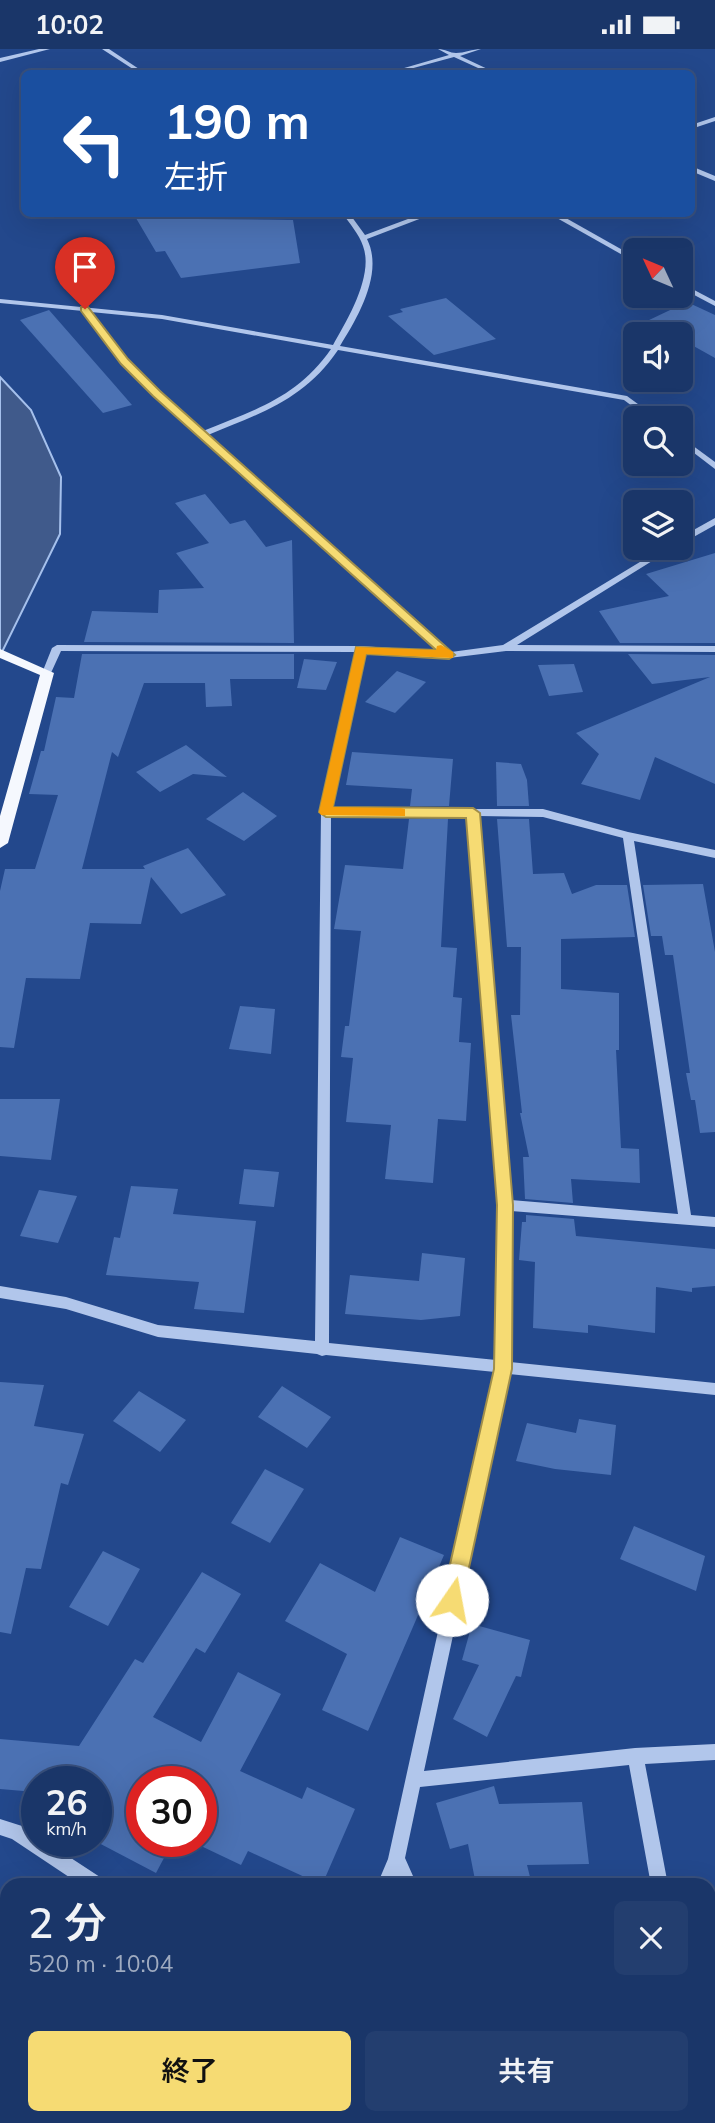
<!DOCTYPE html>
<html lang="ja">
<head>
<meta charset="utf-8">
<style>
	:root { --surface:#1a3669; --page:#233e6f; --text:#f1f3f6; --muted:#9fabc0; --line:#38507d; --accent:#f6db73 }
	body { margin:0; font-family:Mulish,"Noto Sans JP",sans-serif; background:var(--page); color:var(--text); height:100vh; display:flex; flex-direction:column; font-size:26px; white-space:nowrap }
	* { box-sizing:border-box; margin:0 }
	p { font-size:23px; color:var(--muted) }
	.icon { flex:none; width:38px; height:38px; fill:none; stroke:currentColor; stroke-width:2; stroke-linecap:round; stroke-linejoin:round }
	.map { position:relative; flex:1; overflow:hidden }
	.sheet { position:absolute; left:0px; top:1829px; width:716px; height:247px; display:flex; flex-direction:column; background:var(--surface); border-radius:21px 21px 0 0; box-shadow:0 7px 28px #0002,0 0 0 2px var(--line) }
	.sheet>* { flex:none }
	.guide { position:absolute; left:21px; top:21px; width:674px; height:147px; border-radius:10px; box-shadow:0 7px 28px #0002,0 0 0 2px var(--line); background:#1a4fa0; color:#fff; overflow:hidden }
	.needle { width:46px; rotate:314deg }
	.buttons { position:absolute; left:623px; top:189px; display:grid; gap:14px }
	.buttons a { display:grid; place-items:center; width:70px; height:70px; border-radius:10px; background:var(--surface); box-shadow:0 7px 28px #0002,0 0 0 2px var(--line); font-size:35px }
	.speed { position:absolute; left:21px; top:1717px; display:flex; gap:14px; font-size:35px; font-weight:700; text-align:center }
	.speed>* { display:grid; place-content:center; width:91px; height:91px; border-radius:50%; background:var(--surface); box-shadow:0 7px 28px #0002,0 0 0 2px var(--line); line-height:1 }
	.speed small { font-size:18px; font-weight:400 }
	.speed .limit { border:10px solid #d22; background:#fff; color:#111 }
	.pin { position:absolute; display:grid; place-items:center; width:60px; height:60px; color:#fff; margin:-72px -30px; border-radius:50% 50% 50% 0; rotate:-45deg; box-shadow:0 0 7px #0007 }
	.pin .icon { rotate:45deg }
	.me { position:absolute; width:77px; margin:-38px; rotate:12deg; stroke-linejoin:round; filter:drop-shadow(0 0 5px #0008) }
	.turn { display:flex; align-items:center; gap:24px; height:147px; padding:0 28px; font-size:32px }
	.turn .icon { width:91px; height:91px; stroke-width:2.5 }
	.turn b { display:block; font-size:49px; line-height:60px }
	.round { display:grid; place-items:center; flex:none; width:74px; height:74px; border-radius:10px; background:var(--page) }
	.headline { display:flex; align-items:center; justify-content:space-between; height:119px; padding:0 28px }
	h1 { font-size:42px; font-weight:600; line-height:52px }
	.primary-button { display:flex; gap:14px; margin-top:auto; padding:14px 28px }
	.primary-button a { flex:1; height:80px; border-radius:10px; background:var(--accent); color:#111; font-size:28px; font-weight:600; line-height:80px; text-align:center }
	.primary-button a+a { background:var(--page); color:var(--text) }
	.status { display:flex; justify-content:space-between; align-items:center; height:49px; padding:0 35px; background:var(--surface); direction:ltr }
	.status svg { height:19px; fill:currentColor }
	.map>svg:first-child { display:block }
	.water { fill:#405a8b; stroke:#a5c0ec; stroke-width:2 }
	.building { fill:#4b71b3 }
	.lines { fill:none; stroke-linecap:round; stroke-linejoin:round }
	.minor { fill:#b1c6eb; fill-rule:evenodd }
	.major { fill:#f5f8fe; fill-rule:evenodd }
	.route { fill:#f6db73; stroke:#a08e4b; stroke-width:2 }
	.slow { fill:#f59e0b }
</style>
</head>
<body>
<div class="status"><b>10:02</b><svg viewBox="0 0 49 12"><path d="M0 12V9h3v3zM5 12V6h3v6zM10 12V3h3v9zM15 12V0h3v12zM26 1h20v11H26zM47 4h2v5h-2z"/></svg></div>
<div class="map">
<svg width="715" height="2074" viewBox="0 0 715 2074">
	<rect width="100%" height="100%" fill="#23488c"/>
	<polygon class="water" points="0,328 31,361 61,428 60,485 0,607"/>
	<g class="building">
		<polygon points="133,164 191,164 195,170 293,171 300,214 181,229 165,202 156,203"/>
		<polygon points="446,249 496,290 434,306 388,267 403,263 400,260"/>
		<polygon points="687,253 715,266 715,309 681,290 681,285 672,285 647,272"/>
		<polygon points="49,261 112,333 132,356 103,364 20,271"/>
		<polygon points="205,445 230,475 245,471 266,498 292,491 294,594 84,593 92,562 158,564 159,541 204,539 176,504 209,494 175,454"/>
		<polygon points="715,504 715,594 620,594 599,562 669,547 646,525"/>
		<polygon points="82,605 294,605 294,630 230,630 232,657 206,658 205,634 144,634 118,708 112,703 82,820 145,820 143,817 188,799 226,846 181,865 151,828 141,875 90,874 80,930 26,929 14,999 0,998 0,842 5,820 35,820 58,746 29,745 41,702 44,702 56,648 74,649"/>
		<polygon points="628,605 715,606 715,735 655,708 640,751 581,735 599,705 576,684 710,628 652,635"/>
		<polygon points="304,610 337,613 326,641 297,639"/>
		<polygon points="574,615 583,643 549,647 538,616"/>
		<polygon points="397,622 426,633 395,664 365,653"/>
		<polygon points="186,696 227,728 193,725 160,743 136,723"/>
		<polygon points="352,703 453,710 449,757 410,757 412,740 346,736"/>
		<polygon points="496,713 521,715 527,731 529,757 497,757"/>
		<polygon points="243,743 277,767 244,792 206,770"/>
		<polygon points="409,770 448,770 441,898 457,899 453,948 462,949 459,993 471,994 466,1072 438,1070 433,1134 385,1130 391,1076 346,1073 353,1009 341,1008 345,977 349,977 361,882 334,880 345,816 403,820"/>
		<polygon points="497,770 529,770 533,825 564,824 572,845 596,836 627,836 635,888 561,890 561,940 619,944 619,1001 616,1001 621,1099 639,1100 640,1134 571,1130 573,1154 525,1150 523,1108 529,1108 520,1064 522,1064 511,966 520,966 521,898 507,898"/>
		<polygon points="703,835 715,903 715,1083 700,1084 695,1051 691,1051 686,1024 690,1024 673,906 665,906 662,887 651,887 643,836"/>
		<polygon points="240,957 275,960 271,1005 229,1000"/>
		<polygon points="0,1050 60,1050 51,1111 0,1107"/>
		<polygon points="244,1120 279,1123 274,1158 239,1155"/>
		<polygon points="131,1137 178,1140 173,1165 256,1172 244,1264 194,1260 199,1233 106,1226 114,1188 120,1189"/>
		<polygon points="39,1141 77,1147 58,1194 20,1187"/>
		<polygon points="526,1166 574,1170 576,1187 715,1200 715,1237 692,1239 692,1243 656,1238 655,1284 588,1276 588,1284 533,1279 535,1213 519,1211 522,1173 526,1173"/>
		<polygon points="422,1204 465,1209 460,1267 421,1271 345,1265 350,1226 419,1232"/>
		<polygon points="0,1333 44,1336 34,1377 84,1385 68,1436 61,1434 41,1520 26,1519 11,1585 0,1583"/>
		<polygon points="282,1337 331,1368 307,1399 258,1368"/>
		<polygon points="139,1342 186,1371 160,1403 113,1372"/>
		<polygon points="579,1370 616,1376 611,1426 555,1420 516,1412 527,1374 576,1384"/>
		<polygon points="265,1420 304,1440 270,1494 231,1474"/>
		<polygon points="634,1477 705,1507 696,1542 620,1510"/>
		<polygon points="400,1488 444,1506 368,1682 322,1661 347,1605 285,1572 320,1514 375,1543"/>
		<polygon points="103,1502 140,1520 108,1577 69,1558"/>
		<polygon points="202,1523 241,1545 205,1604 196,1599 153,1668 201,1693 238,1623 281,1645 240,1722 302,1750 307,1738 355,1760 322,1836 248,1802 241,1816 201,1797 201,1732 142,1732 142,1792 173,1792 156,1824 95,1792 96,1732 37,1732 35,1743 0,1740 0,1690 79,1697 135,1610 143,1614"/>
		<polygon points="472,1575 530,1591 521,1628 516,1627 487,1688 453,1670 479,1616 462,1611"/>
		<polygon points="494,1737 499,1755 582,1753 589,1815 527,1816 532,1836 476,1836 468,1795 450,1800 436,1754"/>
	</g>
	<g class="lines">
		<g class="minor">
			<polygon points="39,0 50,0 0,13 0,9"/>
			<polygon points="102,0 109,0 145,24 139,24"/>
			<path d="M438,0c7,0 12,4 18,4 8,0 17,-4 25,-4l-21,7 36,17h-7l-35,-16 -59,16h-8l62,-18z"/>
			<polygon points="715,68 715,72 691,80 691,76"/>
			<polygon points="691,117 715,127 715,132 691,122"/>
			<path d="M342,164h7l16,22 59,-22h11l-68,26c17,34 -9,78 -27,107l287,50 30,22h-9l-24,-18 -286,-50c-34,50 -77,63 -130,85l243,217 52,-7 160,-97h10l-156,97 198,1v6l-209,-1 -57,7 -85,-6 -32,157h211l85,23 87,18v8l-81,-17 57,374 24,2v10l-204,-16 -1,151 205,21v12l-206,-21 -85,397 211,-23 80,-4v16l-70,4 23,121h-17l-22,-120 -209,22 -15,71 12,27h-17l-3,-7 -3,7h-17l11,-26 107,-487 -169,-17 -4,1 -5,-2 -159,-17 -92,-28 -66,-11v-12l66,11 92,28 157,16 6,-529 34,-160 -294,-1 -11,24h-6l-2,-2 10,-25 5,-3 303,1 79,5 -275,-246 -43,-42 -38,-52 -83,-8v-4l162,16 171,30c15,-26 41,-70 30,-99 -4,-12 -13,-22 -21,-33zM91,263l71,7 169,30c-33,48 -76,61 -128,82l-76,-72zM331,767h137l31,389 -3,155 -167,-17zM479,767l64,1 80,21 55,376 -167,-14z"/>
			<polygon points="548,164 557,164 635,208 635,213"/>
			<polygon points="681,234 715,252 715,257 681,239"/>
			<polygon points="681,388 715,413 715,420 681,394"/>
			<polygon points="715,469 715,476 681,495 681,488"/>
			<polygon points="0,1770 22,1777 37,1787 37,1792 45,1792 103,1830 105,1836 81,1836 12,1790 0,1786"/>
			<polygon points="709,1898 715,1901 715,1925 709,1922"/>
			<polygon points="250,2068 271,2068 269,2074 248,2074"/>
			<polygon points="525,2068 544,2068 546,2074 527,2074"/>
		</g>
		<polygon class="major" points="0,600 54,624 8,794 0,799 0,767 40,626 0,609"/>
	</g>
	<polygon class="route" points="81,258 88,258 128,310 160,342 455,606 449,610 366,605 333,758 473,759 480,764 513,1156 512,1320 462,1551 459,1558 452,1561 445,1558 442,1551 494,1320 497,1156 466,769 326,768 319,763 356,598 436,601 153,347 121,315 81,262"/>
	<polygon class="slow" points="441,596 453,603 453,609 366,605 333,758 401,759 405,760 405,767 321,766 319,763 356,598 436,601 437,597"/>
</svg>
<div class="buttons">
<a><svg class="needle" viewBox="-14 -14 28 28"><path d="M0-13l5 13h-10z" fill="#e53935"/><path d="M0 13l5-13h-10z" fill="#9fabc0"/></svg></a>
<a><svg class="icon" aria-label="sound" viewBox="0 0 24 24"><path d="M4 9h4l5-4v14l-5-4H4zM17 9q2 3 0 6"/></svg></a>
<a><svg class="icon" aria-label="search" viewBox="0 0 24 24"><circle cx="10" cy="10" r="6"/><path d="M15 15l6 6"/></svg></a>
<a><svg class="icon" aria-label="layers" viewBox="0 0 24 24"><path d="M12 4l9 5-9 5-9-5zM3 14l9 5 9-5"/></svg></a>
</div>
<div class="speed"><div>26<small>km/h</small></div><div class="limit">30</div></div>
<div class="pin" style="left:85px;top:260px;background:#d93025"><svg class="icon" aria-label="arrive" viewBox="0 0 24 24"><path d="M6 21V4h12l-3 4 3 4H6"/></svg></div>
<svg class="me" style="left:452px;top:1551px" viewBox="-20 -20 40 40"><circle r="19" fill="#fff"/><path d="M0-13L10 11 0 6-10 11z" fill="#f6db73"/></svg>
<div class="guide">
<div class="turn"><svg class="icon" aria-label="left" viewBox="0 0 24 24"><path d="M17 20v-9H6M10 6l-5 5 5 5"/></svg><div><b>190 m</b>左折</div></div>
</div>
<section class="sheet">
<div class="headline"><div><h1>2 分</h1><p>520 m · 10:04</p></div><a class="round"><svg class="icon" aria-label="close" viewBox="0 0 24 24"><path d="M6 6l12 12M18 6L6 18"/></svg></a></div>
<div class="primary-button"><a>終了</a><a>共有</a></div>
</section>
</div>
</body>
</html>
